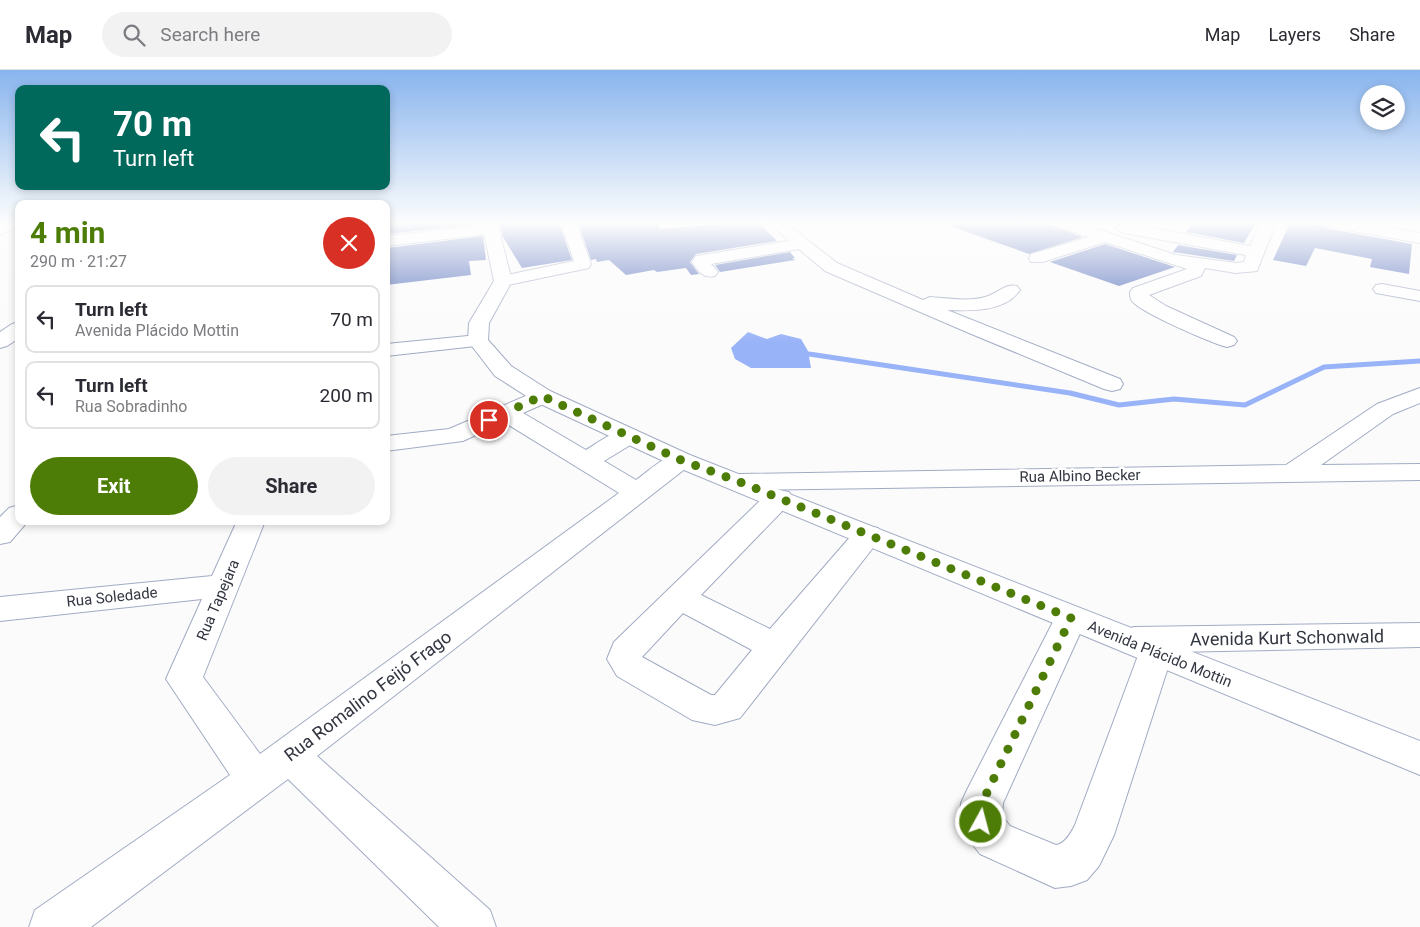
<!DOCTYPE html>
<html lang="en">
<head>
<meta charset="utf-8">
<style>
	:root { --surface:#fff; --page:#f2f2f3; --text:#2b2b33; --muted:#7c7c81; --line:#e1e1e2; --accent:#4e7d07 }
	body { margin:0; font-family:Roboto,sans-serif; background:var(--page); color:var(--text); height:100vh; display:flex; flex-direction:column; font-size:19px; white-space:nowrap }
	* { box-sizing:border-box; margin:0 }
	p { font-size:16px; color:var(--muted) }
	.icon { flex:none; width:28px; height:28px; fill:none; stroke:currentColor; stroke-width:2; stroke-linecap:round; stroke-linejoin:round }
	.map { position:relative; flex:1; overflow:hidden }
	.sheet { position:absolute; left:15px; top:130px; width:375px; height:325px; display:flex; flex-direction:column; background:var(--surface); border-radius:10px; box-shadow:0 2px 8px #0003 }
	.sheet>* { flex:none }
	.banner { position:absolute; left:15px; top:15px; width:375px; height:105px; border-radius:10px; box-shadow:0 2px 8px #0003; background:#00695c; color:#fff; overflow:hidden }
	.buttons { position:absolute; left:1360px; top:15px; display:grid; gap:10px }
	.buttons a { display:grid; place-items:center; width:45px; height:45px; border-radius:50%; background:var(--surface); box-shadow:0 2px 8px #0003; font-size:25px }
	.pin { position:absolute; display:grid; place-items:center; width:42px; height:42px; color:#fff; margin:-21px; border:2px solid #fff; border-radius:50%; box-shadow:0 1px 5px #0007 }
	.me { position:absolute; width:55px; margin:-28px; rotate:7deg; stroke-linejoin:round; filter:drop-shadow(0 0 4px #0008) }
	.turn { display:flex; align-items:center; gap:18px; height:105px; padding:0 15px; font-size:22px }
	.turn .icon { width:65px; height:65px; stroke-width:2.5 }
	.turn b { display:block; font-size:35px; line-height:42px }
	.round { display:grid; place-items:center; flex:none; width:52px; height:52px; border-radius:26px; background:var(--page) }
	.head { display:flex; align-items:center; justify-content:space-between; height:85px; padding:0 15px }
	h1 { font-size:30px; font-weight:700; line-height:38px; color:var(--accent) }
	.cta { display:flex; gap:10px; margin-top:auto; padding:10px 15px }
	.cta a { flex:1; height:58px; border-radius:30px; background:var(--accent); color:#fff; font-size:20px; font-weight:700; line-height:58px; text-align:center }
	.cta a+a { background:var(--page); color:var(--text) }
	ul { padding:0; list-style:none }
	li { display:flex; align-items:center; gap:15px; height:68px; margin:0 10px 8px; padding:0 5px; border:2px solid var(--line); border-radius:10px }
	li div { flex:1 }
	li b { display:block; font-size:19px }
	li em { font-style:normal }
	header { display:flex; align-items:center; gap:30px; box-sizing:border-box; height:70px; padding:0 25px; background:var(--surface); border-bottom:1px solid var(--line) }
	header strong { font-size:24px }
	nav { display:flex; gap:28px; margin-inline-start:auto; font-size:18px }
	.search { width:350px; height:45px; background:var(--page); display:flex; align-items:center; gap:12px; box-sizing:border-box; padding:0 18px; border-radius:28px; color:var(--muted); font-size:19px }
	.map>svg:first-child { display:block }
	.water { fill:#99b3f8 }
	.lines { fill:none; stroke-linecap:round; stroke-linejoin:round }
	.stream { stroke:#99b3f8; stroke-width:5 }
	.building { fill:#4d68b7 }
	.minor-casing { stroke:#a1abc3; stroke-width:2 }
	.major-casing { stroke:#a1abc3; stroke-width:2 }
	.minor { fill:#fff; fill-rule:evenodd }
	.major { fill:#fff; fill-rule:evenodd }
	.route { stroke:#4e7d07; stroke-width:9; stroke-dasharray:0 16.2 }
	.labels { text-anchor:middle; stroke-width:5; stroke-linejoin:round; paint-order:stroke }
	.street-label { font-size:15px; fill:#333741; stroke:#fff }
	.near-street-label { font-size:18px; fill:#333741; stroke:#fff }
</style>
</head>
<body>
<header>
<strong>Map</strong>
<div class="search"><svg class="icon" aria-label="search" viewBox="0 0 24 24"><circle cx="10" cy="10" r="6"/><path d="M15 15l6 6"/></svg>Search here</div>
<nav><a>Map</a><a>Layers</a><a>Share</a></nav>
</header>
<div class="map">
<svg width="1420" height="857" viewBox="0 0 1420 857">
	<rect width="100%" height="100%" fill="#fbfbfb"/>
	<polygon class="water" points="748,262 767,269 781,264 801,269 808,281 811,298 751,298 735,289 731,278"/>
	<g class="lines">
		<polyline class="stream" points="809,284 1070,323 1119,335 1174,329 1245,335 1324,297 1420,291"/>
	</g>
	<g class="building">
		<polygon points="386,153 471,153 472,155 386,164"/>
		<polygon points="499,153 559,153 572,190 522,198 503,167"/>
		<polygon points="578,153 657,153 660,159 723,154 759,153 777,171 696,184 690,192 699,204 691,205 686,198 657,202 654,200 626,205 609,190 597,192 596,189 591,190"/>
		<polygon points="950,153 1045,153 1083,167 1029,184 950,156"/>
		<polygon points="1192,153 1256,153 1244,173 1186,162"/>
		<polygon points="1290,153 1311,153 1324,156 1330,159 1412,174 1409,204 1370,197 1372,189 1315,178 1306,196 1273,190"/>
		<polygon points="483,166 486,190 469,191 471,205 386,215 386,206 389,197 387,178"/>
		<polygon points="1105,174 1175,197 1119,216 1050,192"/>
		<polygon points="1178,175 1237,185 1234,191 1173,182"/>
		<polygon points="790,182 795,188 792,188 795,190 720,202 715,195"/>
	</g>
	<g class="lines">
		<g class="minor-casing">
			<g id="minor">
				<polygon points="19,153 17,156 0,165 0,154"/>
				<polygon points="561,153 576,153 591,194 589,198 503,216 497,215 494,211 497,207 574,191"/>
				<path d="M769,153h17l51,40 86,37 7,-3c17,1 38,5 55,0 13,-3 19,-14 32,-11l3,4c-15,22 -49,21 -73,20l173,69 3,5 -3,5 -8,2 -8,-2 -135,-56 -144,-62 -26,-22 -88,15 7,8 -3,4c-12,3 -17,-5 -23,-14l4,-6 6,-1 87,-14z"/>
				<path d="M1056,153h23l97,32 60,8 8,-1 2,-7 -122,-22 -5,-2 -3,-3 3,-3 5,-2 126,23 11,-23h15l-19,48 -21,2 -31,-5 -4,8 -52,19 17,11 68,31 3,4 -3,4 -7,2c-16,-4 -82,-33 -93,-44 -4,-3 -4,-7 -4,-11l3,-4 54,-19 -82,-27 -62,20h-12l-2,-4 2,-4 58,-17 -31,-11z"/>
				<polygon points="1323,153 1360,153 1420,163 1420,173 1330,157"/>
				<polygon points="491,155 496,157 499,160 496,163 386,176 386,166"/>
				<polygon points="1382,214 1420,221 1420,231 1376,223 1373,219 1376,215"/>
				<polygon points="19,252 19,268 7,276 0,278 0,262 12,254"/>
				<polygon points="478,265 485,267 488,271 485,275 386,286 386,274"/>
				<polygon points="1420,318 1420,333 1393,344 1321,395 1420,394 1420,410 740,420 731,418 727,412 731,406 740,404 1286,395 1377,334"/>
				<path d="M542,319l8,2 3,5 -3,5 -27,12 63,37c15,-9 32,-24 51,-19l3,5 -3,5 -33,20 32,19c16,-11 33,-31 54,-25l4,5 -4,5 -373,291 173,154 6,17h-57l-151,-148 -197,148h-62l6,-17 195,-135 -64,-96 36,-80 -202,22v-24l212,-21 25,-55h28l-62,156 57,77 359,-261 -115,-71 -41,19 -77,10v-15l63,-7z"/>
				<path d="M779,420l10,2 4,6 -4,6 -88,91 69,34 88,-101 10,-2 10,2 5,7 -143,183 -25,7 -23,-5 -75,-44 -10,-17 7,-17 155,-150zM683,543l69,37 -37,45h-4l-69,-38z"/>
				<polygon points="19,435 19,451 28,451 10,472 0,474 0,447 9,438"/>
				<path d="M1071,536l12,4 4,8 -84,185 -1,13 8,10 46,19c9,-1 15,-12 19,-20l64,-172 -17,-4 -5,-9 5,-9 12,-4 286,-4v24l-247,5 -59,183 -15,31 -12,14 -16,6 -16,2 -75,-34 -14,-18 -6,-14 1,-19 6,-13 88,-172 4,-8z"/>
			</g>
		</g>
		<g class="major-casing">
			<polygon id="major" points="482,153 497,153 512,211 489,253 488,270 511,296 550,321 690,385 1420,671 1420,705 672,395 534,331 495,306 468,271 469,253 494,211"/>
		</g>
		<use href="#minor" class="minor"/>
		<use href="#major" class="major"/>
	</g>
	<linearGradient id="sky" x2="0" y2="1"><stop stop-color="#88b4ee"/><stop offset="0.56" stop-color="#fdfdfd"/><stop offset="1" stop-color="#fdfdfd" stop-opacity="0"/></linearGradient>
	<rect width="1420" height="273" fill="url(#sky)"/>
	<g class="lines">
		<polyline class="route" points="489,350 542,326 681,390 740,412 1071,548 982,733 981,752"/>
	</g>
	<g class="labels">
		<g class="street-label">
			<text transform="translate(1080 406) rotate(-1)" y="5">Rua Albino Becker</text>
			<text transform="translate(112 527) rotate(-6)" y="5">Rua Soledade</text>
			<text transform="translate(218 530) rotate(-67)" y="5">Rua Tapejara</text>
			<text transform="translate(1160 584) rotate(22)" y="5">Avenida Plácido Mottin</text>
		</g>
		<g class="near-street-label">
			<text transform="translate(1287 568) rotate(-1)" y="6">Avenida Kurt Schonwald</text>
			<text transform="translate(368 626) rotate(-37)" y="6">Rua Romalino Feijó Frago</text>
		</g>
	</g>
</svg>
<div class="buttons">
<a><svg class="icon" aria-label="layers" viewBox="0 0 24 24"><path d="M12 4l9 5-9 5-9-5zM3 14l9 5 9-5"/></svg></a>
</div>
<div class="pin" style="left:489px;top:350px;background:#d93025"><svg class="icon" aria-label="arrive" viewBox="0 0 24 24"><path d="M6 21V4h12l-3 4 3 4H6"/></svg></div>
<svg class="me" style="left:981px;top:752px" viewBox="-20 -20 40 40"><circle r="17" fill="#4e7d07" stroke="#fff" stroke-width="3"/><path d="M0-11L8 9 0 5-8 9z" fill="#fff"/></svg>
<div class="banner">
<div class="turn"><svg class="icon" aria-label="left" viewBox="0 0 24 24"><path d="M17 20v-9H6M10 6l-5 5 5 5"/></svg><div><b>70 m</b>Turn left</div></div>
</div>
<section class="sheet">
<div class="head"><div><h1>4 min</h1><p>290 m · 21:27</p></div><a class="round" style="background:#d93025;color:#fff"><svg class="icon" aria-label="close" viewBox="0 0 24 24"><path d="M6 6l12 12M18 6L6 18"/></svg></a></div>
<ul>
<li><svg class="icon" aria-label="left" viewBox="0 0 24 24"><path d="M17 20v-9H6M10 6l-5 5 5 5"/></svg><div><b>Turn left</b><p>Avenida Plácido Mottin</p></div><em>70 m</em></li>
<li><svg class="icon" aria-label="left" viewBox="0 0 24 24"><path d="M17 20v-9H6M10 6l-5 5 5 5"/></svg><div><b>Turn left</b><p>Rua Sobradinho</p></div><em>200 m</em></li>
</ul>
<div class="cta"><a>Exit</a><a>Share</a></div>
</section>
</div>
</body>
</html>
